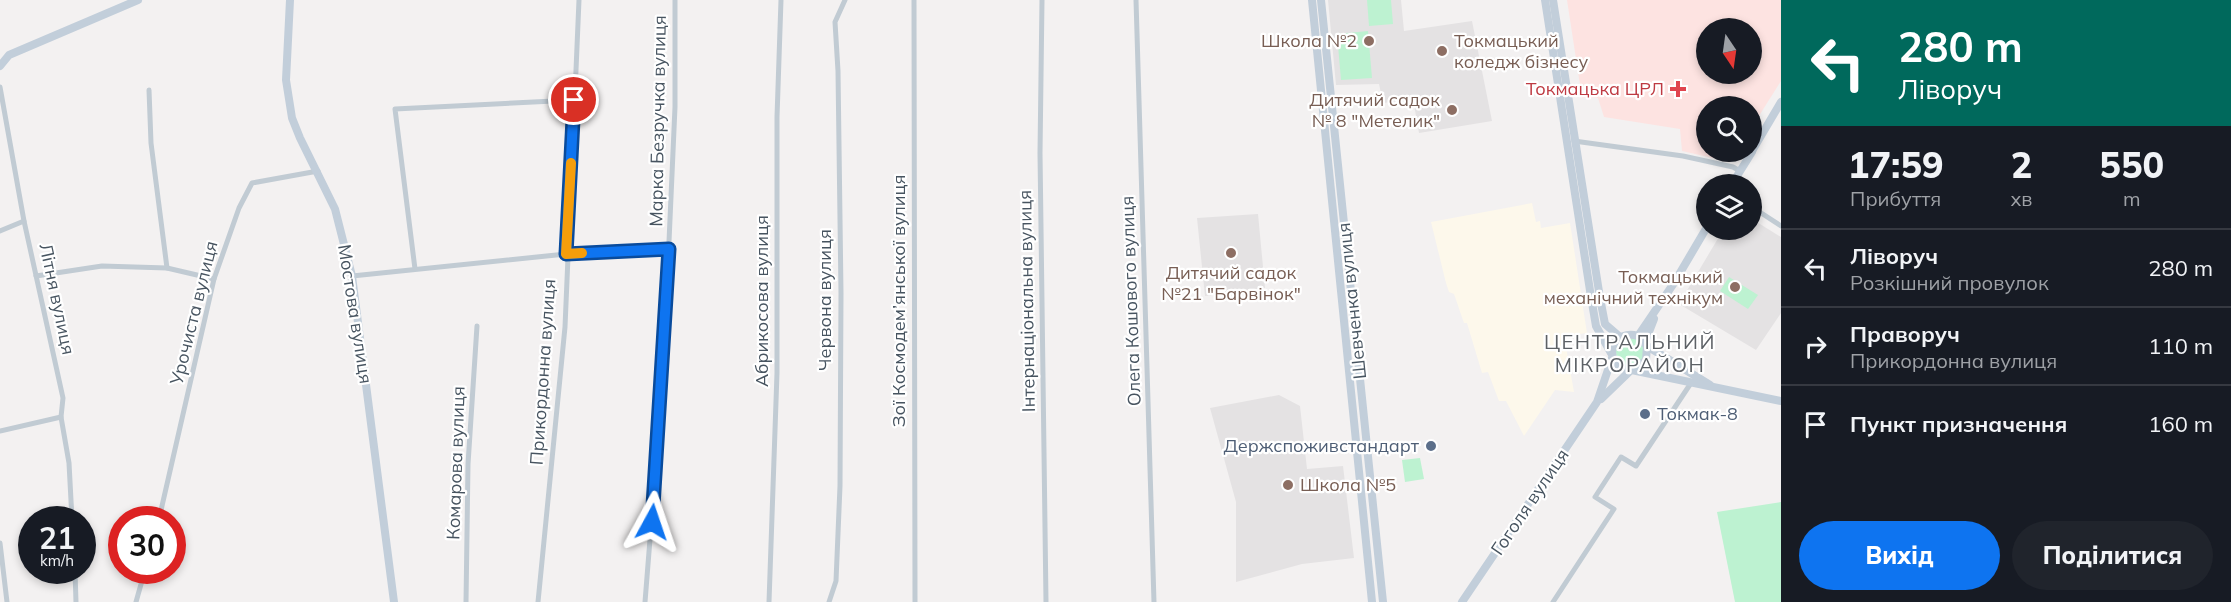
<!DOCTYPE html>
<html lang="uk">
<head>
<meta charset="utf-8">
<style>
	:root { --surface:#171b24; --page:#20242c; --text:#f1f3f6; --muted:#9ea1a6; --line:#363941; --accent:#0e74f0 }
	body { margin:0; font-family:Mulish,sans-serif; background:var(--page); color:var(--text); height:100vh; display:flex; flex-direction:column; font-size:22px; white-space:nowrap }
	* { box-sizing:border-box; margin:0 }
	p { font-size:20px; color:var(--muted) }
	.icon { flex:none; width:33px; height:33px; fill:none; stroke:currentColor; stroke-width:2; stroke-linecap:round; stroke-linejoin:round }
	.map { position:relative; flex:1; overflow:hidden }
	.drawer { display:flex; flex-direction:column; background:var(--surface); width:450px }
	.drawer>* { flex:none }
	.banner { background:#00695c; color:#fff; overflow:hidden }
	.needle { width:39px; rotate:167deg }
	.buttons { position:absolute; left:1696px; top:18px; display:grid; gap:12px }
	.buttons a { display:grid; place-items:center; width:66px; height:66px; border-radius:50%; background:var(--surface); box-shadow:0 3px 9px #0003; font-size:30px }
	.speed { position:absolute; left:18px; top:506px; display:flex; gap:12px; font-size:30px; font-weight:700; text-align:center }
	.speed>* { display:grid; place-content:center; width:78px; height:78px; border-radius:50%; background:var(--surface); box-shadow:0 3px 9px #0003; line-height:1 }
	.speed small { font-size:15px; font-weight:400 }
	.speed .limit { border:9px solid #d22; background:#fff; color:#111 }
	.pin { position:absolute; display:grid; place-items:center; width:51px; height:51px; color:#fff; margin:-26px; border:3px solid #fff; border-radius:50%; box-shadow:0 2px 6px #0007 }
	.me { position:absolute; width:66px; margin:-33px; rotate:5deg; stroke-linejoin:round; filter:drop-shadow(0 0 4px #0008) }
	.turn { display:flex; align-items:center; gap:21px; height:126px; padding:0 18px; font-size:27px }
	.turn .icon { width:78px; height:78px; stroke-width:2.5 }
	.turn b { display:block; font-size:42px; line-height:51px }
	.eta { display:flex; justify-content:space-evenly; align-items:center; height:102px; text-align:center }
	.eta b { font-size:36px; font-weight:800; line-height:42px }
	.action { display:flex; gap:12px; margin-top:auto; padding:12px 18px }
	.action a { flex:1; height:69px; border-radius:36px; background:var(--accent); color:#fff; font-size:24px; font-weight:800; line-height:69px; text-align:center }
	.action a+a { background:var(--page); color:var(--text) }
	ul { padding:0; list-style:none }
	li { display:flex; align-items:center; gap:18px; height:78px; padding:0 18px; border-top:2px solid var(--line) }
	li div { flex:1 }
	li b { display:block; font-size:22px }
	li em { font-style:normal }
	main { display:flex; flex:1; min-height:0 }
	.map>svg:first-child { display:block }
	.commercial { fill:#fdf8eb }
	.education { fill:#e4e2e3 }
	.medical { fill:#fde3e1; fill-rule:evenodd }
	.green { fill:#bdf2d1 }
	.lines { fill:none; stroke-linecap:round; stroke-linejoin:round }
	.street { stroke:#c1cbd3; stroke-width:5 }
	.secondary { stroke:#c2ceda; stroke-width:8 }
	.route-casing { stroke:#094b9c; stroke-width:15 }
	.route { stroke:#0e74f0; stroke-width:10 }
	.slow { stroke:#f59e0b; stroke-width:10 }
	.education-dot { fill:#8d6e63; stroke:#fff; stroke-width:2 }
	.health-dot { fill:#e0444e; stroke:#fff; stroke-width:2 }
	.service-dot { fill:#5c6f8a; stroke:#fff; stroke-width:2 }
	.labels { text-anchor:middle; stroke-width:4.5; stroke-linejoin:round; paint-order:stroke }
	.education-label { font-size:18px; fill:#785e54; stroke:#fff; text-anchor:end }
	.health-label { font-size:18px; fill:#be3a42; stroke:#fff; text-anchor:end }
	.street-label { font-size:18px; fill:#475460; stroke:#fff }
	.service-label { font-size:18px; fill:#4e5e75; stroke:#fff; text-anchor:start }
	.neighbourhood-label { font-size:20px; letter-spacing:1.5px; fill:#5d6166; stroke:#fff }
</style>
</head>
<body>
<main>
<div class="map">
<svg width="1781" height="602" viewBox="0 0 1781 602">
	<rect width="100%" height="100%" fill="#f3f1f1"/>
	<polygon class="commercial" points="1532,203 1536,222 1540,221 1541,228 1570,223 1587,333 1564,336 1574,392 1555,390 1524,436 1506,401 1499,401 1488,372 1482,373 1467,323 1464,323 1454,294 1449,292 1446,283 1431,222"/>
	<g class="education">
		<polygon points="1328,0 1401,0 1404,31 1472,21 1492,121 1419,133 1413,99 1383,103 1379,84 1336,85"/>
		<polygon points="1258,214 1265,288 1205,296 1197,218"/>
		<polygon points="1752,219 1781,237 1781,313 1756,350 1679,304 1723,230 1752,230"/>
		<polygon points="1279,395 1300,406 1307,469 1343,466 1354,558 1302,564 1236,582 1236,502 1210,408"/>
	</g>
	<path class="medical" d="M1567,0h214v81l-29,46v-21h-45v46h29l-6,10 -48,-11 -2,-22 -76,-12 -6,-19h-16zM1707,28h45v46h-45z"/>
	<g class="green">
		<polygon points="1367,0 1391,0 1393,24 1369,26"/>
		<polygon points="1368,31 1372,78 1341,80 1337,34"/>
		<polygon points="1729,277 1758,295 1748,309 1720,291"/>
		<circle cx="1630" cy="352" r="14"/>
		<polygon points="1420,458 1424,479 1405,482 1402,460"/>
		<polygon points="1781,502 1781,602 1735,602 1717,512"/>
	</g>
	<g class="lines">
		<g class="street">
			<polyline points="914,0 915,602"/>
			<polyline points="1042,0 1040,153 1046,602"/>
			<polyline points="1136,0 1154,602"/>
			<polyline points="0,87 24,221 63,398 61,417 69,463 72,519"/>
			<polyline points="149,90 151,143 167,268"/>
			<polyline points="1574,141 1683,156 1733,167 1740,171"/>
			<polyline points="1752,207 1781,226"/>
			<polyline points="0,231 24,221"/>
			<polyline points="415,269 395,109 574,100"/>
			<polyline points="36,276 102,266 167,268 214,279"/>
			<polyline points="352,276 566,254 669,249"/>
			<polyline points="0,431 61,417"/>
			<polyline points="159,519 214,279 239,208 252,183 318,171"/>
			<polyline points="0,543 7,602"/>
			<polyline points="75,570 76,602"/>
			<polyline points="136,602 145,570"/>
			<polyline points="466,602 468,464 477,326"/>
			<polyline points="538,602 565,327 579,0"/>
			<polyline points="645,602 663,376 675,107 675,0"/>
			<polyline points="769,602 777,373 777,117 781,0"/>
			<polyline points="829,602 836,581 840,486 841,293 838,71 835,22 845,0"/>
			<polyline points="1553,602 1614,509 1595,497 1621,457 1636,466 1691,383"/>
		</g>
		<g class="secondary">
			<polyline points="290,0 286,80 292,118 300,138 335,209 352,276 394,602"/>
			<polyline points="1312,0 1372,602"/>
			<polyline points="1321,0 1383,602"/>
			<polyline points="1545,0 1591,297 1596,326 1611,353"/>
			<polyline points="1553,0 1600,298 1605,324 1620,337"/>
			<polyline points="0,66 9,55 138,0"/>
			<polyline points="1752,151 1781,102"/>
			<polyline points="1732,184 1752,152"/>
			<polyline points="1638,336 1674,283 1707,227"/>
			<polyline points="1645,342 1654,319"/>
			<polyline points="1647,346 1710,385"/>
			<path d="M1636,369l10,-9 1,-14 -9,-10c-23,-7 -36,19 -16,32l159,33"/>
			<polyline points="1601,399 1631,370"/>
			<polyline points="1462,602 1597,402 1612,358"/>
		</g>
	</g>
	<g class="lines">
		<g class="route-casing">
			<polyline id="route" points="574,100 566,254 669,249 652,522"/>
		</g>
		<use href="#route" class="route"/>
		<polyline class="slow" points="571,163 566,254 582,253"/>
	</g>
	<g class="education-dot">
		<circle cx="1369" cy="41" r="6"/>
		<circle cx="1442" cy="51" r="6"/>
		<circle cx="1452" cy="110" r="6"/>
		<circle cx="1231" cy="253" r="6"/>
		<circle cx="1735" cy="287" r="6"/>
		<circle cx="1288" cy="485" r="6"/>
	</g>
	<path class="health-dot" d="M1675 80h6v6h6v6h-6v6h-6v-6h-6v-6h6z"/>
	<g class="service-dot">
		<circle cx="1645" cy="414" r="6"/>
		<circle cx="1431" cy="446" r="6"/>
	</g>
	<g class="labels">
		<g class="education-label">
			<text x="1357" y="47">Школа №2</text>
			<text x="1454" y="47" text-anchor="start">Токмацький<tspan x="1454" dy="21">коледж бізнесу</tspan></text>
			<text x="1440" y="106">Дитячий садок<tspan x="1440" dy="21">№ 8 "Метелик"</tspan></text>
			<text x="1231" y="279" text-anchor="middle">Дитячий садок<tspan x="1231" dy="21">№21 "Барвінок"</tspan></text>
			<text x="1723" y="283">Токмацький<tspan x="1723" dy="21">механічний технікум</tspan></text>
			<text x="1300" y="491" text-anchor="start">Школа №5</text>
		</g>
		<g class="health-label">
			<text x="1664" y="95">Токмацька ЦРЛ</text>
		</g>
		<g class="street-label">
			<text transform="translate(658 121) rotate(-89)" y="6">Марка Безручка вулиця</text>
			<text transform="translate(57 299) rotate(78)" y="6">Літня вулиця</text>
			<text transform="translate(825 300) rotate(-90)" y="6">Червона вулиця</text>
			<text transform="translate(762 301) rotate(-90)" y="6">Абрикосова вулиця</text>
			<text transform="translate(899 301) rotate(-90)" y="6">Зої Космодем’янської вулиця</text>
			<text transform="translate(1027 301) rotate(-91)" y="6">Інтернаціональна вулиця</text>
			<text transform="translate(1131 301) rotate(-92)" y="6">Олега Кошового вулиця</text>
			<text transform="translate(1352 301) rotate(-96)" y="6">Шевченка вулиця</text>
			<text transform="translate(194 313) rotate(-76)" y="6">Урочиста вулиця</text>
			<text transform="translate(355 314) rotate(81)" y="6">Мостова вулиця</text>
			<text transform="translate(543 372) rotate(-86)" y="6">Прикордонна вулиця</text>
			<text transform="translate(456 463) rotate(-88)" y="6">Комарова вулиця</text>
			<text transform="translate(1530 502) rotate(-56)" y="6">Гоголя вулиця</text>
		</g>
		<g class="service-label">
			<text x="1657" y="420">Токмак-8</text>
			<text x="1419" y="452" text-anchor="end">Держспоживстандарт</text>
		</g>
		<g class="neighbourhood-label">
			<text x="1630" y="349">ЦЕНТРАЛЬНИЙ<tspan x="1630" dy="23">МІКРОРАЙОН</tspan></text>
		</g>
	</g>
</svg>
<div class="buttons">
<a><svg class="needle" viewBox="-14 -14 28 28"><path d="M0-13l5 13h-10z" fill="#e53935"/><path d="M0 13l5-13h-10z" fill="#9ea1a6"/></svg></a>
<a><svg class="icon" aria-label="search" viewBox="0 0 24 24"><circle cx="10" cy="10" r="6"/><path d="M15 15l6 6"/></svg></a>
<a><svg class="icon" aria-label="layers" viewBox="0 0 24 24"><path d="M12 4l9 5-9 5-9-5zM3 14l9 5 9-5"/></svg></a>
</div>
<div class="speed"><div>21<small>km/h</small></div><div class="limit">30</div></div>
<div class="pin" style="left:574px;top:100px;background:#d93025"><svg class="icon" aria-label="arrive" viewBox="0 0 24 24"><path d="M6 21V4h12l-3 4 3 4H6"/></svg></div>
<svg class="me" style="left:652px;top:522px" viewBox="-20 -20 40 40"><path d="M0-17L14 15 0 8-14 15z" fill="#0e74f0" stroke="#fff" stroke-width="4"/></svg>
</div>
<section class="drawer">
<div class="banner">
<div class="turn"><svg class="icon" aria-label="left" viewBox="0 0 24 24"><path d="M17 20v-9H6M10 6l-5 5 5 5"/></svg><div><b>280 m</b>Ліворуч</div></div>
</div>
<div class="eta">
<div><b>17:59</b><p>Прибуття</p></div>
<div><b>2</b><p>хв</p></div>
<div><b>550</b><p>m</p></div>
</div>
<ul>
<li><svg class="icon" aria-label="left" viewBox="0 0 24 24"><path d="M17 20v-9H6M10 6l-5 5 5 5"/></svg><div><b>Ліворуч</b><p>Розкішний провулок</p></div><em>280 m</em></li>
<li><svg class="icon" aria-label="right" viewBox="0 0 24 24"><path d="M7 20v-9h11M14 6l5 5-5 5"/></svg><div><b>Праворуч</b><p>Прикордонна вулиця</p></div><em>110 m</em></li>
<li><svg class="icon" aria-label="arrive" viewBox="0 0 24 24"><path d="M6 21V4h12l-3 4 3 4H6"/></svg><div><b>Пункт призначення</b></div><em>160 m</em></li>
</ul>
<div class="action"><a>Вихід</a><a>Поділитися</a></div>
</section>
</main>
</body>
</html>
